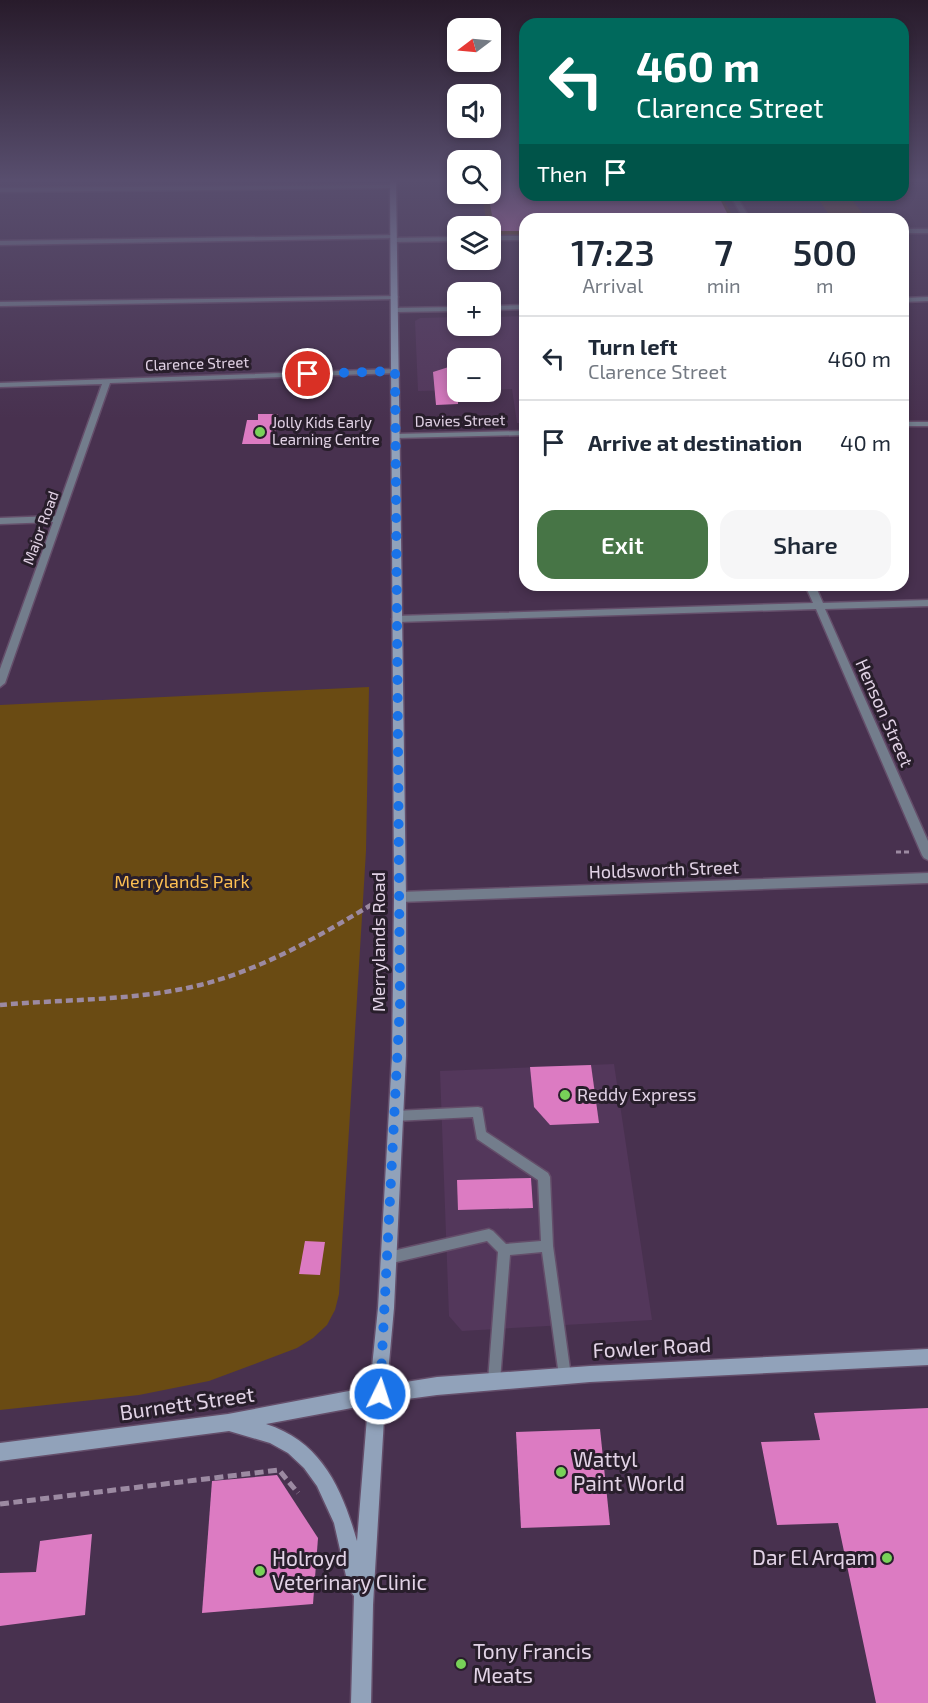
<!DOCTYPE html>
<html lang="en">
<head>
<meta charset="utf-8">
<style>
	:root { --surface:#fff; --page:#f6f6f7; --text:#1f2937; --muted:#747a83; --line:#e0e1e3; --accent:#477546 }
	body { margin:0; font-family:"Exo 2",sans-serif; background:var(--page); color:var(--text); height:100vh; display:flex; flex-direction:column; font-size:22px; white-space:nowrap }
	* { box-sizing:border-box; margin:0 }
	p { font-size:20px; color:var(--muted) }
	.icon { flex:none; width:33px; height:33px; fill:none; stroke:currentColor; stroke-width:2; stroke-linecap:round; stroke-linejoin:round }
	.map { position:relative; flex:1; overflow:hidden }
	.drawer { position:absolute; left:519px; top:213px; width:390px; height:378px; display:flex; flex-direction:column; background:var(--surface); border-radius:18px; box-shadow:0 3px 9px #0003 }
	.drawer>* { flex:none }
	.guide { position:absolute; left:519px; top:18px; width:390px; height:183px; border-radius:18px; box-shadow:0 3px 9px #0003; background:#00695c; color:#fff; overflow:hidden }
	.needle { width:39px; rotate:254deg }
	.tools { position:absolute; left:447px; top:18px; display:grid; gap:12px }
	.tools a { display:grid; place-items:center; width:54px; height:54px; border-radius:12px; background:var(--surface); box-shadow:0 3px 9px #0003; font-size:30px }
	.pin { position:absolute; display:grid; place-items:center; width:51px; height:51px; color:#fff; margin:-26px; border:3px solid #fff; border-radius:50%; box-shadow:0 2px 6px #0007 }
	.me { position:absolute; width:66px; margin:-33px; rotate:4deg; stroke-linejoin:round; filter:drop-shadow(0 0 4px #0008) }
	.turn { display:flex; align-items:center; gap:21px; height:126px; padding:0 18px; font-size:27px }
	.turn .icon { width:78px; height:78px; stroke-width:2.5 }
	.turn b { display:block; font-size:42px; line-height:51px }
	.then { display:flex; align-items:center; height:57px; padding:0 18px; background:#0003; gap:12px; font-size:22px }
	.eta { display:flex; justify-content:space-evenly; align-items:center; height:102px; text-align:center }
	.eta b { font-size:36px; font-weight:600; line-height:42px }
	.primary-button { display:flex; gap:12px; margin-top:auto; padding:12px 18px }
	.primary-button a { flex:1; height:69px; border-radius:18px; background:var(--accent); color:#fff; font-size:24px; font-weight:600; line-height:69px; text-align:center }
	.primary-button a+a { background:var(--page); color:var(--text) }
	ul { padding:0; list-style:none }
	li { display:flex; align-items:center; gap:18px; height:84px; padding:0 18px; border-top:2px solid var(--line) }
	li div { flex:1 }
	li b { display:block; font-size:22px }
	li em { font-style:normal }
	.map>svg:first-child { display:block }
	.built { fill:#53375b }
	.green { fill:#6a4b13 }
	.building { fill:#dc7bc2 }
	.lines { fill:none; stroke-linecap:round; stroke-linejoin:round }
	.lane-casing { stroke:#644e6a; stroke-width:3 }
	.street-casing { stroke:#644e6a; stroke-width:3 }
	.secondary-casing { stroke:#644e6a; stroke-width:3 }
	.path-far3 { stroke:#9c8aa2; stroke-width:2; stroke-dasharray:3 1.5; stroke-linecap:butt }
	.path-far2 { stroke:#9c8aa2; stroke-width:3; stroke-dasharray:5 3; stroke-linecap:butt }
	.path-far1 { stroke:#9c8aa2; stroke-width:4.5; stroke-dasharray:7 4; stroke-linecap:butt }
	.path { stroke:#9c8aa2; stroke-width:5; stroke-dasharray:9 4.5; stroke-linecap:butt }
	.lane { fill:#737d8c; fill-rule:evenodd }
	.street { fill:#737d8c; fill-rule:evenodd }
	.secondary { fill:#91a2ba; fill-rule:evenodd }
	.route { stroke:#1a73e8; stroke-width:10; stroke-dasharray:0 18 }
	.poi-dot { fill:#78d158; stroke:#281e2b; stroke-width:2 }
	.labels { text-anchor:middle; stroke-width:6; stroke-linejoin:round; paint-order:stroke }
	.far-street-label { font-size:15px; fill:#e2d3e6; stroke:#281e2b }
	.far-poi-label { font-size:15px; fill:#e2d3e6; stroke:#281e2b; text-anchor:start }
	.street-label { font-size:18px; fill:#e2d3e6; stroke:#281e2b }
	.park-label { font-size:18px; fill:#fdbf52; stroke:#281e2b }
	.poi-label { font-size:18px; fill:#e2d3e6; stroke:#281e2b; text-anchor:start }
	.near-street-label { font-size:21px; fill:#e2d3e6; stroke:#281e2b }
	.near-poi-label { font-size:21px; fill:#e2d3e6; stroke:#281e2b; text-anchor:start }
</style>
</head>
<body>
<div class="map">
<svg width="928" height="1703" viewBox="0 0 928 1703">
	<rect width="100%" height="100%" fill="#48314f"/>
	<g class="built">
		<polygon points="525,316 525,423 517,423 512,389 491,390 490,358 458,358 457,390 418,391 415,321 420,318 457,317 458,326 490,326 491,317"/>
		<polygon points="614,1064 652,1320 462,1331 449,1316 440,1071"/>
	</g>
	<g class="green">
		<polygon points="491,181 525,181 525,195 720,195 735,219 525,219 525,237 491,238 490,226 487,226 482,194 490,194"/>
		<polygon points="849,196 867,219 832,219 817,197"/>
		<polygon points="369,687 366,851 339,1294 335,1310 327,1325 313,1338 297,1348 209,1381 139,1395 0,1410 0,705"/>
	</g>
	<g class="building">
		<polygon points="490,181 525,181 525,195 544,197 719,197 730,219 549,216 550,219 525,219 525,231 495,231 488,194 490,194"/>
		<polygon points="458,364 458,404 436,405 433,372"/>
		<polygon points="258,414 278,414 274,444 242,444 247,420 258,420"/>
		<polygon points="591,1065 599,1123 550,1125 534,1107 530,1067"/>
		<polygon points="531,1178 533,1208 458,1210 457,1180"/>
		<polygon points="305,1241 325,1242 320,1275 299,1274"/>
		<polygon points="928,1408 928,1703 876,1703 838,1523 777,1525 761,1442 820,1440 814,1413"/>
		<polygon points="600,1429 610,1525 521,1528 516,1432"/>
		<polygon points="277,1475 318,1538 313,1604 202,1613 212,1481"/>
		<polygon points="92,1534 85,1615 0,1626 0,1573 36,1572 40,1541"/>
	</g>
	<g class="lines">
		<g class="lane-casing">
			<polygon id="lane" points="478,1107 482,1108 486,1132 548,1173 550,1177 553,1246 571,1376 570,1381 565,1382 560,1381 559,1376 542,1252 510,1255 500,1381 499,1386 494,1387 489,1386 488,1381 498,1252 487,1241 388,1264 384,1262 382,1258 384,1254 388,1252 489,1229 493,1231 506,1244 541,1241 538,1180 477,1139 473,1117 395,1121 391,1120 390,1116 391,1112 395,1111"/>
		</g>
		<g class="street-casing">
			<g id="street">
				<polygon points="395,185 393,188 0,192 0,188"/>
				<polygon points="730,195 736,195 750,219 744,219"/>
				<rect x="903" y="229" width="25" height="4"/>
				<polygon points="396,235 394,238 0,245 0,241"/>
				<rect x="490" y="236" width="35" height="4"/>
				<polygon points="458,237 458,241 394,242 391,240 394,238"/>
				<polygon points="397,296 398,297 395,299 0,306 0,302"/>
				<polygon points="928,297 928,301 903,302 903,298"/>
				<polygon points="525,305 525,309 490,310 490,306"/>
				<polygon points="458,307 458,311 395,312 392,310 395,308"/>
				<polygon points="395,369 398,369 398,373 110,383 5,683 0,687 0,669 53,522 0,524 0,518 55,516 102,384 0,387 0,383"/>
				<rect x="903" y="422" width="25" height="4"/>
				<polygon points="525,431 525,435 396,438 392,436 396,434"/>
				<polygon points="805,585 815,585 823,603 928,600 928,606 825,609 928,841 928,860 924,858 922,855 816,609 397,622 392,619 397,616 813,603"/>
				<polygon points="928,873 928,883 400,902 396,901 394,897 396,893 400,892"/>
			</g>
		</g>
		<g class="secondary-casing">
			<path id="secondary" d="M390,181h6l10,716v159l-12,252 -7,77 50,-8 153,-11 338,-17v16l-338,17 -153,13 -52,7 -12,203 -2,98h-20l3,-107 -5,-7 -15,-66 -17,-37 -13,-18 -16,-15 -18,-10 -41,-12 -229,30v-18l228,-29 142,-27 8,-79 14,-252 2,-159zM368,1405l-11,136c-15,-52 -35,-99 -91,-117z"/>
		</g>
		<polyline class="path-far3" points="494,326 495,333"/>
		<polyline class="path-far2" points="896,852 909,852"/>
		<path class="path-far1" d="M0,1005c65,-6 133,-4 196,-19 63,-15 120,-48 175,-81"/>
		<polyline class="path" points="0,1504 279,1470 298,1493"/>
		<use href="#lane" class="lane"/>
		<use href="#street" class="street"/>
		<use href="#secondary" class="secondary"/>
	</g>
	<linearGradient id="sky" x2="0" y2="1"><stop stop-color="#281b2b"/><stop offset="0.43" stop-color="#584e6e"/><stop offset="1" stop-color="#584e6e" stop-opacity="0"/></linearGradient>
	<rect width="928" height="419" fill="url(#sky)"/>
	<g class="lines">
		<polyline class="route" points="308,374 395,371 400,1004 380,1394"/>
	</g>
	<g class="poi-dot">
		<circle cx="260" cy="432" r="6"/>
		<circle cx="565" cy="1095" r="6"/>
		<circle cx="561" cy="1472" r="6"/>
		<circle cx="887" cy="1558" r="6"/>
		<circle cx="260" cy="1571" r="6"/>
		<circle cx="461" cy="1664" r="6"/>
	</g>
	<g class="labels">
		<g class="far-street-label">
			<text transform="translate(197 364) rotate(-2)" y="5">Clarence Street</text>
			<text transform="translate(460 421) rotate(-1)" y="5">Davies Street</text>
			<text transform="translate(41 528) rotate(-70)" y="5">Major Road</text>
		</g>
		<g class="far-poi-label">
			<text x="272" y="428">Jolly Kids Early<tspan x="272" dy="17">Learning Centre</tspan></text>
		</g>
		<g class="street-label">
			<text transform="translate(884 713) rotate(66)" y="6">Henson Street</text>
			<text transform="translate(664 870) rotate(-2)" y="6">Holdsworth Street</text>
			<text transform="translate(379 942) rotate(-90)" y="6">Merrylands Road</text>
		</g>
		<g class="park-label">
			<text x="182" y="888">Merrylands Park</text>
		</g>
		<g class="poi-label">
			<text x="577" y="1101">Reddy Express</text>
		</g>
		<g class="near-street-label">
			<text transform="translate(652 1348) rotate(-3)" y="7">Fowler Road</text>
			<text transform="translate(187 1404) rotate(-8)" y="7">Burnett Street</text>
		</g>
		<g class="near-poi-label">
			<text x="573" y="1467">Wattyl<tspan x="573" dy="24">Paint World</tspan></text>
			<text x="875" y="1565" text-anchor="end">Dar El Arqam</text>
			<text x="272" y="1566">Holroyd<tspan x="272" dy="24">Veterinary Clinic</tspan></text>
			<text x="473" y="1659">Tony Francis<tspan x="473" dy="24">Meats</tspan></text>
		</g>
	</g>
</svg>
<div class="tools">
<a><svg class="needle" viewBox="-14 -14 28 28"><path d="M0-13l5 13h-10z" fill="#e53935"/><path d="M0 13l5-13h-10z" fill="#747a83"/></svg></a>
<a><svg class="icon" aria-label="sound" viewBox="0 0 24 24"><path d="M4 9h4l5-4v14l-5-4H4zM17 9q2 3 0 6"/></svg></a>
<a><svg class="icon" aria-label="search" viewBox="0 0 24 24"><circle cx="10" cy="10" r="6"/><path d="M15 15l6 6"/></svg></a>
<a><svg class="icon" aria-label="layers" viewBox="0 0 24 24"><path d="M12 4l9 5-9 5-9-5zM3 14l9 5 9-5"/></svg></a>
<a>+</a>
<a>−</a>
</div>
<div class="pin" style="left:308px;top:374px;background:#d93025"><svg class="icon" aria-label="arrive" viewBox="0 0 24 24"><path d="M6 21V4h12l-3 4 3 4H6"/></svg></div>
<svg class="me" style="left:380px;top:1394px" viewBox="-20 -20 40 40"><circle r="17" fill="#1a73e8" stroke="#fff" stroke-width="3"/><path d="M0-11L8 9 0 5-8 9z" fill="#fff"/></svg>
<div class="guide">
<div class="turn"><svg class="icon" aria-label="left" viewBox="0 0 24 24"><path d="M17 20v-9H6M10 6l-5 5 5 5"/></svg><div><b>460 m</b>Clarence Street</div></div>
<div class="then">Then<svg class="icon" aria-label="arrive" viewBox="0 0 24 24"><path d="M6 21V4h12l-3 4 3 4H6"/></svg></div>
</div>
<section class="drawer">
<div class="eta">
<div><b>17:23</b><p>Arrival</p></div>
<div><b>7</b><p>min</p></div>
<div><b>500</b><p>m</p></div>
</div>
<ul>
<li><svg class="icon" aria-label="left" viewBox="0 0 24 24"><path d="M17 20v-9H6M10 6l-5 5 5 5"/></svg><div><b>Turn left</b><p>Clarence Street</p></div><em>460 m</em></li>
<li><svg class="icon" aria-label="arrive" viewBox="0 0 24 24"><path d="M6 21V4h12l-3 4 3 4H6"/></svg><div><b>Arrive at destination</b></div><em>40 m</em></li>
</ul>
<div class="primary-button"><a>Exit</a><a>Share</a></div>
</section>
</div>
</body>
</html>
